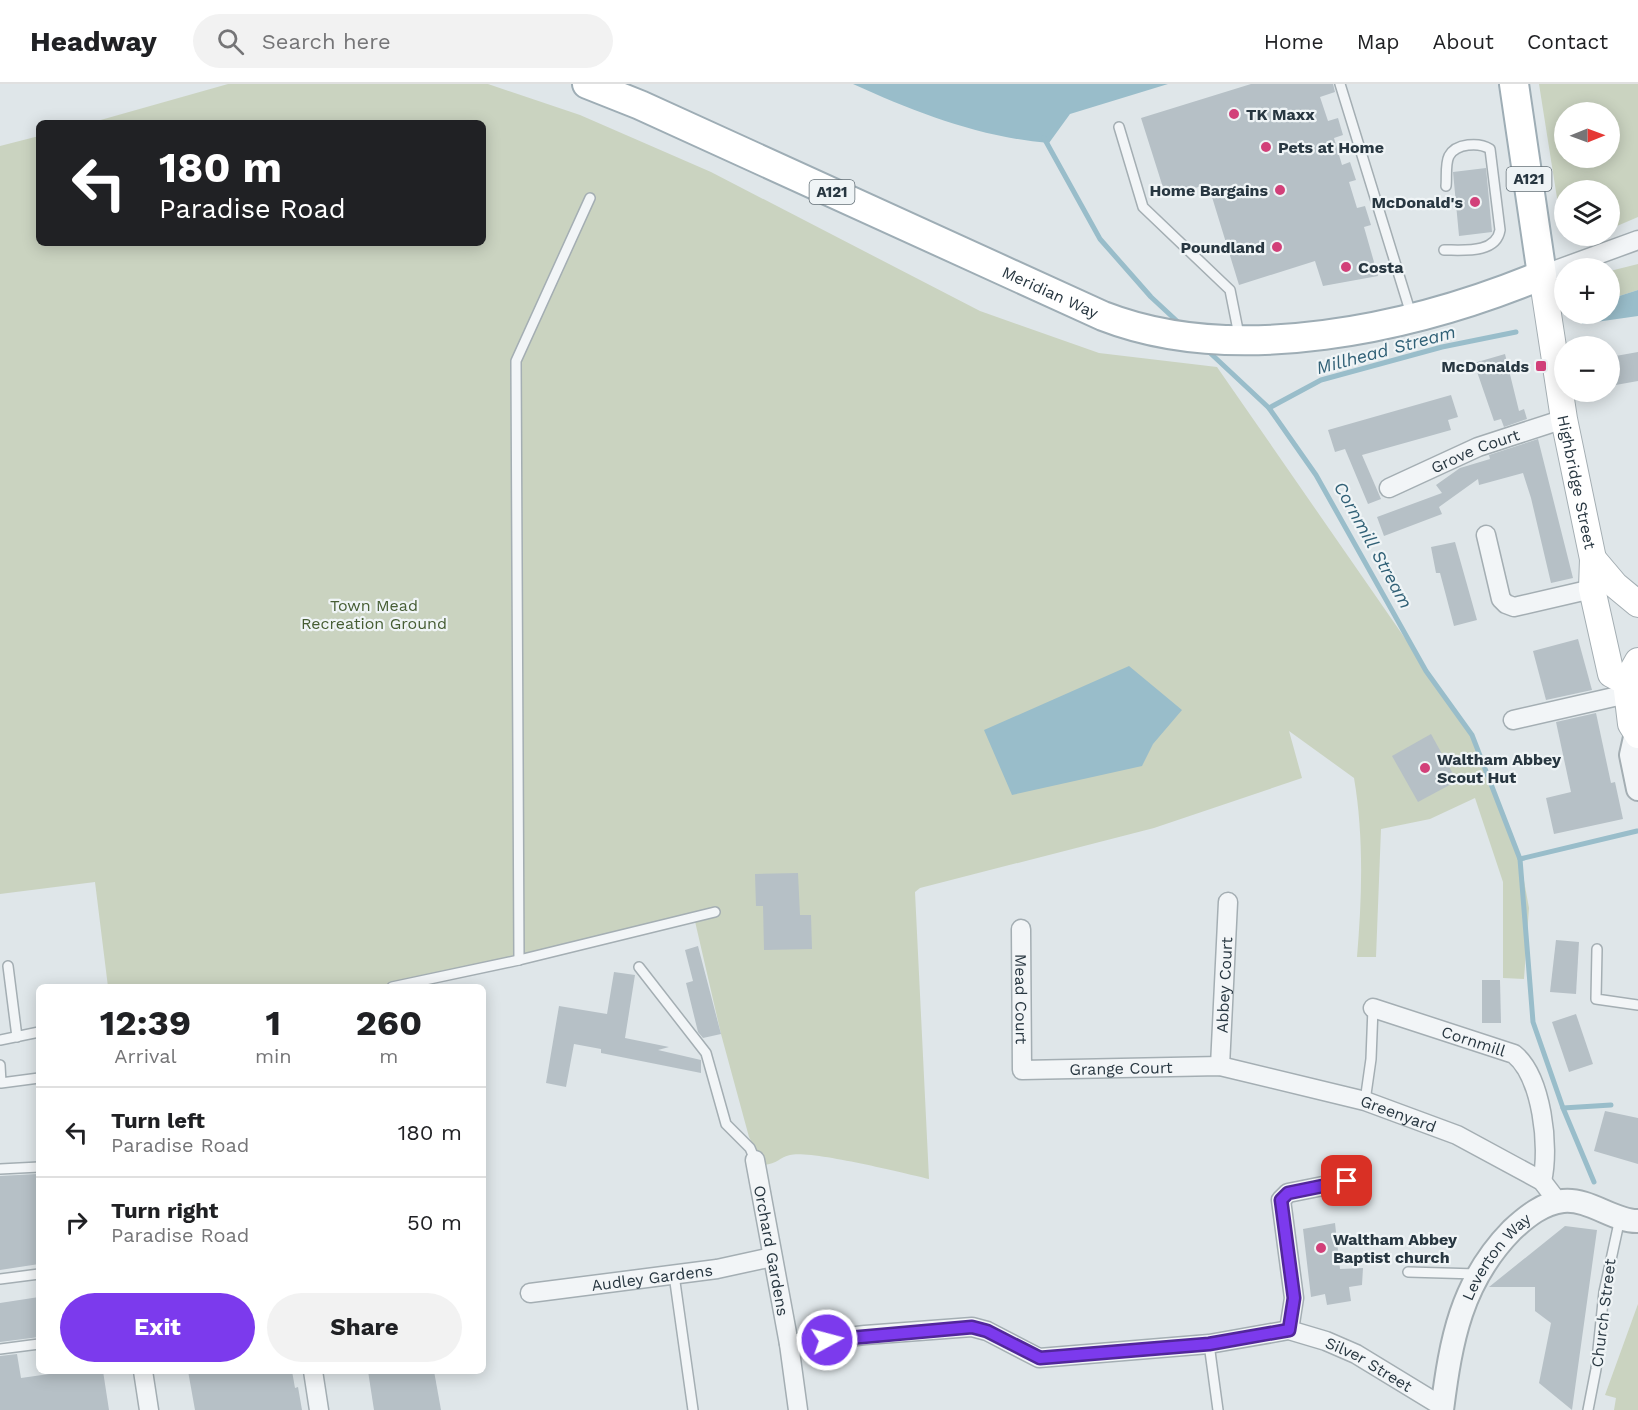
<!DOCTYPE html>
<html lang="en">
<head>
<meta charset="utf-8">
<style>
	:root { --surface:#fff; --page:#f2f2f2; --text:#202124; --muted:#757577; --line:#e0e0e0; --accent:#7c3aed }
	body { margin:0; font-family:"Work Sans",sans-serif; background:var(--page); color:var(--text); height:100vh; display:flex; flex-direction:column; font-size:22px; white-space:nowrap }
	* { box-sizing:border-box; margin:0 }
	p { font-size:20px; color:var(--muted) }
	.icon { flex:none; width:33px; height:33px; fill:none; stroke:currentColor; stroke-width:2; stroke-linecap:round; stroke-linejoin:round }
	.map { position:relative; flex:1; overflow:hidden }
	.side { position:absolute; left:36px; top:900px; width:450px; height:390px; display:flex; flex-direction:column; background:var(--surface); border-radius:9px; box-shadow:0 3px 15px #0003 }
	.side>* { flex:none }
	.hud { position:absolute; left:36px; top:36px; width:450px; height:126px; border-radius:9px; box-shadow:0 3px 15px #0003; background:#202124; color:#fff; overflow:hidden }
	.needle { width:39px; rotate:89deg }
	.buttons { position:absolute; left:1554px; top:18px; display:grid; gap:12px }
	.buttons a { display:grid; place-items:center; width:66px; height:66px; border-radius:50%; background:var(--surface); box-shadow:0 3px 15px #0003; font-size:30px }
	.pin { position:absolute; display:grid; place-items:center; width:51px; height:51px; color:#fff; margin:-26px; border-radius:12px; box-shadow:0 3px 9px #0006 }
	.me { position:absolute; width:66px; margin:-33px; rotate:83deg; stroke-linejoin:round; filter:drop-shadow(0 0 4px #0008) }
	.turn { display:flex; align-items:center; gap:21px; height:126px; padding:0 24px; font-size:27px }
	.turn .icon { width:78px; height:78px; stroke-width:2.5 }
	.turn b { display:block; font-size:42px; line-height:51px }
	.eta { display:flex; justify-content:space-evenly; align-items:center; height:102px; text-align:center }
	.eta b { font-size:36px; font-weight:700; line-height:42px }
	.cta { display:flex; gap:12px; margin-top:auto; padding:12px 24px }
	.cta a { flex:1; height:69px; border-radius:36px; background:var(--accent); color:#fff; font-size:24px; font-weight:700; line-height:69px; text-align:center }
	.cta a+a { background:var(--page); color:var(--text) }
	ul { padding:0; list-style:none }
	li { display:flex; align-items:center; gap:18px; height:90px; padding:0 24px; border-top:2px solid var(--line) }
	li div { flex:1 }
	li b { display:block; font-size:22px }
	li em { font-style:normal }
	header { display:flex; align-items:center; gap:36px; box-sizing:border-box; height:84px; padding:0 30px; background:var(--surface); border-bottom:2px solid var(--line) }
	header strong { font-size:28px }
	nav { display:flex; gap:33px; margin-inline-start:auto; font-size:21px }
	.search { width:420px; height:54px; background:var(--page); display:flex; align-items:center; gap:15px; box-sizing:border-box; padding:0 21px; border-radius:33px; color:var(--muted); font-size:22px }
	.map>svg:first-child { display:block }
	.green { fill:#cad3c0; fill-rule:evenodd }
	.water { fill:#99bdca }
	.lines { fill:none; stroke-linecap:round; stroke-linejoin:round }
	.stream { stroke:#99bdca; stroke-width:5 }
	.building { fill:#b6c0c6 }
	.service-casing { stroke:#a4aeb3; stroke-width:12 }
	.minor-casing { stroke:#a4aeb3; stroke-width:21 }
	.tertiary-casing { stroke:#a4aeb3; stroke-width:26 }
	.secondary-casing { stroke:#a4aeb3; stroke-width:28 }
	.primary-casing { stroke:#9eadb5; stroke-width:32 }
	.service { stroke:#f2f5f7; stroke-width:9 }
	.minor { stroke:#f2f5f7; stroke-width:18 }
	.tertiary { stroke:#f2f5f7; stroke-width:22 }
	.secondary { stroke:#fff; stroke-width:26 }
	.primary { stroke:#fff; stroke-width:28 }
	.route-casing { stroke:#51269a; stroke-width:15 }
	.route { stroke:#7c3aed; stroke-width:10 }
	.poi-dot { fill:#d24079; stroke:#eff4f6; stroke-width:2 }
	.labels { text-anchor:middle; stroke-width:4.5; stroke-linejoin:round; paint-order:stroke }
	.shield { fill:#eff4f6; stroke:#647077; stroke-width:1.5 }
	.shield-label { font-size:15px; font-weight:bold; fill:#283741 }
	.poi-label { font-size:16px; font-weight:bold; fill:#283741; stroke:#eff4f6; text-anchor:start }
	.street-label { font-size:16px; fill:#283741; stroke:#eff4f6 }
	.park-label { font-size:16px; fill:#465d34; stroke:#eff4f6 }
	.water-label { font-size:18px; font-style:italic; fill:#306076; stroke:#eff4f6 }
</style>
</head>
<body>
<header>
<strong>Headway</strong>
<div class="search"><svg class="icon" aria-label="search" viewBox="0 0 24 24"><circle cx="10" cy="10" r="6"/><path d="M15 15l6 6"/></svg>Search here</div>
<nav><a>Home</a><a>Map</a><a>About</a><a>Contact</a></nav>
</header>
<div class="map">
<svg width="1638" height="1326" viewBox="0 0 1638 1326">
	<rect width="100%" height="100%" fill="#dfe6e9"/>
	<g class="green">
		<path d="M228,0h260l92,31 131,57 269,139 119,42 118,14 255,368 48,124 9,49 -5,71 -21,-1v-96l-28,-84 -45,21 -49,10 -5,128h-19c5,-59 7,-121 -3,-179l-65,-47 13,47 -148,50 -234,60 -5,4 14,287c-26,-6 -118,-29 -139,-24 -10,2 -13,9 -26,10l-15,-28 -28,-103 -27,-117 -282,70h-304l-13,-105 -95,12v-748l39,-10v107h444v-120h-393z"/>
		<path d="M1539,0h99v133l-28,12v-39h-46v34l-4,-7zM1610,28v46h-46v-46z"/>
		<polygon points="1638,180 1638,206 1610,215 1610,187"/>
		<polygon points="1638,1220 1638,1326 1614,1326 1616,1314 1605,1311"/>
	</g>
	<g class="water">
		<path d="M853,0h315l-98,30 -21,29c-70,-6 -132,-30 -196,-59z"/>
		<polygon points="1638,206 1638,232 1582,240 1582,230 1610,230 1610,215"/>
		<polygon points="1129,582 1182,626 1153,660 1142,682 1012,711 984,646"/>
	</g>
	<g class="lines">
		<g class="stream">
			<polyline points="1044,54 1100,155 1151,213 1179,239"/>
			<polyline points="1207,266 1269,324 1316,391 1426,587 1472,651 1520,775 1533,938 1563,1024 1594,1098"/>
			<polyline points="1269,324 1321,296 1442,263 1516,248"/>
			<polyline points="1520,775 1637,747"/>
			<polyline points="1563,1024 1611,1021"/>
		</g>
	</g>
	<g class="building">
		<polygon points="1251,0 1333,0 1335,8 1320,13 1328,37 1338,34 1343,51 1334,54 1342,81 1350,78 1356,96 1349,98 1357,124 1365,122 1371,141 1364,143 1378,192 1323,202 1315,177 1239,201 1208,100 1166,113 1141,34"/>
		<polygon points="1486,84 1492,148 1459,152 1453,88"/>
		<polygon points="1638,268 1638,297 1610,302 1610,273"/>
		<polygon points="1505,270 1519,327 1524,325 1527,335 1504,343 1501,335 1494,337 1474,279"/>
		<polygon points="1451,311 1458,333 1448,336 1451,346 1362,371 1381,415 1368,420 1345,365 1335,368 1328,346"/>
		<polygon points="1538,355 1573,494 1551,499 1531,414 1523,389 1479,401 1478,395 1439,423 1442,430 1384,452 1377,433 1442,409 1436,401 1460,384 1490,375 1489,371"/>
		<polygon points="1455,458 1477,536 1454,542 1440,489 1436,489 1431,463"/>
		<polygon points="1578,555 1592,606 1546,616 1533,567"/>
		<polygon points="1596,629 1611,699 1615,698 1623,735 1554,750 1546,714 1571,708 1556,638"/>
		<polygon points="1431,650 1457,697 1418,718 1392,672"/>
		<polygon points="798,789 800,831 811,831 812,865 764,866 763,822 756,822 755,790"/>
		<polygon points="1556,856 1579,858 1576,910 1550,908"/>
		<polygon points="698,862 721,950 703,954 698,948 686,899 693,897 685,866"/>
		<polygon points="614,888 635,891 625,954 669,963 658,966 701,976 701,989 601,969 601,965 574,960 566,1003 546,999 559,922 607,930"/>
		<polygon points="1482,896 1500,896 1501,939 1482,939"/>
		<polygon points="1576,930 1593,980 1569,988 1552,938"/>
		<polygon points="1605,1027 1638,1034 1638,1080 1594,1067"/>
		<polygon points="37,1090 39,1180 0,1186 0,1092"/>
		<polygon points="1335,1139 1340,1185 1363,1184 1362,1201 1349,1203 1351,1217 1327,1221 1325,1210 1311,1213 1303,1145"/>
		<polygon points="1565,1142 1597,1146 1572,1326 1539,1299 1551,1239 1535,1227 1535,1203 1489,1203"/>
		<polygon points="39,1213 39,1253 0,1258 0,1219"/>
		<polygon points="17,1270 21,1294 70,1287 103,1287 109,1326 0,1326 0,1272"/>
		<polygon points="188,1287 292,1287 295,1304 298,1303 302,1326 195,1326"/>
		<polygon points="368,1287 434,1287 441,1326 374,1326"/>
	</g>
	<g class="lines">
		<g class="service-casing">
			<g id="service">
				<polyline points="1340,0 1411,230"/>
				<polyline points="1119,43 1143,123 1230,206 1239,251"/>
				<path d="M1444,166c19,0 52,4 56,-20l-10,-81c-11,-7 -34,-6 -41,7 -4,8 -2,22 -3,30"/>
				<polyline points="1597,865 1596,915 1638,921"/>
				<polyline points="519,876 516,277 590,114"/>
				<polyline points="8,882 17,953"/>
				<polyline points="639,883 706,969 726,1040 750,1064 755,1076"/>
				<polyline points="392,903 519,876 715,828"/>
				<polyline points="0,956 39,948"/>
				<polyline points="0,981 1,999 39,994"/>
				<polyline points="1365,1017 1371,975 1373,924"/>
				<polyline points="0,1085 39,1083"/>
				<polyline points="1408,1188 1477,1190"/>
				<polyline points="674,1191 693,1326"/>
				<polyline points="0,1195 39,1190"/>
				<polyline points="1209,1260 1218,1326"/>
				<polyline points="0,1265 39,1260"/>
				<polyline points="1588,1326 1596,1285 1604,1208 1620,1134"/>
			</g>
		</g>
		<g class="minor-casing">
			<g id="minor">
				<polyline points="1542,191 1638,156"/>
				<path id="s1" d="M1389,404l89,-41 86,-28"/>
				<polyline points="1486,451 1501,515 1506,520 1514,523 1592,505"/>
				<polyline points="1513,636 1627,610"/>
				<path id="s2" d="M1021,845l1,141 198,-4 145,35 92,34 85,46 16,21"/>
				<path id="s3" d="M1373,924l141,46c28,23 36,93 28,127"/>
				<path id="s4" d="M1220,982l8,-164"/>
				<path id="s5" d="M755,1076l34,184 9,66"/>
				<path id="s6" d="M530,1209l187,-24 55,-12"/>
				<polyline points="1289,1246 1294,1214 1281,1116 1288,1109 1348,1097"/>
				<path id="s7" d="M789,1260l76,-9 107,-8 15,4 52,27 170,-14 80,-14 37,11 30,13 87,53"/>
				<polyline points="143,1287 149,1326"/>
				<polyline points="313,1287 319,1326"/>
			</g>
		</g>
		<g class="tertiary-casing">
			<g id="tertiary">
				<polyline points="1636,649 1631,671 1638,705"/>
				<path id="s8" d="M1442,1326c9,-70 19,-128 70,-180 14,-13 31,-27 51,-29 26,-3 52,21 75,20"/>
			</g>
		</g>
		<g class="secondary-casing">
			<g id="secondary">
				<path id="s9" d="M1542,191l22,144 29,140 -1,30 19,85 15,8"/>
				<polyline points="1593,475 1615,501 1638,520"/>
				<polyline points="1638,577 1626,598 1631,640 1638,651"/>
			</g>
		</g>
		<g class="primary-casing">
			<g id="primary">
				<path id="s10" d="M587,0l53,21 463,211c133,52 311,12 439,-41l-28,-191"/>
			</g>
		</g>
		<use href="#service" class="service"/>
		<use href="#minor" class="minor"/>
		<use href="#tertiary" class="tertiary"/>
		<use href="#secondary" class="secondary"/>
		<use href="#primary" class="primary"/>
	</g>
	<g class="lines">
		<g class="route-casing">
			<polyline id="route" points="827,1256 972,1243 987,1247 1040,1274 1209,1260 1289,1246 1294,1214 1281,1116 1288,1109 1347,1097"/>
		</g>
		<use href="#route" class="route"/>
	</g>
	<g class="poi-dot">
		<circle cx="1234" cy="30" r="6"/>
		<circle cx="1266" cy="63" r="6"/>
		<circle cx="1280" cy="106" r="6"/>
		<circle cx="1475" cy="118" r="6"/>
		<circle cx="1277" cy="163" r="6"/>
		<circle cx="1346" cy="183" r="6"/>
		<rect x="1535" y="276" width="12" height="12" rx="3"/>
		<circle cx="1425" cy="684" r="6"/>
		<circle cx="1321" cy="1164" r="6"/>
	</g>
	<g class="labels">
		<g class="shield">
			<rect x="1506.5" y="83" width="45" height="24" rx="4.5"/>
			<rect x="809.5" y="96" width="45" height="24" rx="4.5"/>
		</g>
		<g class="shield-label">
			<text x="1529" y="100">A121</text>
			<text x="832" y="113">A121</text>
		</g>
		<g class="poi-label">
			<text x="1246" y="36">TK Maxx</text>
			<text x="1278" y="69">Pets at Home</text>
			<text x="1268" y="112" text-anchor="end">Home Bargains</text>
			<text x="1463" y="124" text-anchor="end">McDonald's</text>
			<text x="1265" y="169" text-anchor="end">Poundland</text>
			<text x="1358" y="189">Costa</text>
			<text x="1529" y="288" text-anchor="end">McDonalds</text>
			<text x="1437" y="681">Waltham Abbey<tspan x="1437" dy="18">Scout Hut</tspan></text>
			<text x="1333" y="1161">Waltham Abbey<tspan x="1333" dy="18">Baptist church</tspan></text>
		</g>
		<g class="street-label">
			<text dy="6" stroke="none"><textPath href="#s10" startOffset="508">Meridian Way</textPath></text>
			<text dy="6" stroke="none"><textPath href="#s1" startOffset="94">Grove Court</textPath></text>
			<text dy="6" stroke="none"><textPath href="#s9" startOffset="210">Highbridge Street</textPath></text>
			<text dy="6" stroke="none"><textPath href="#s4" startOffset="81">Abbey Court</textPath></text>
			<text dy="6" stroke="none"><textPath href="#s2" startOffset="70">Mead Court</textPath></text>
			<text dy="6" stroke="none"><textPath href="#s3" startOffset="106">Cornmill</textPath></text>
			<text dy="6" stroke="none"><textPath href="#s2" startOffset="240">Grange Court</textPath></text>
			<text dy="6" stroke="none"><textPath href="#s2" startOffset="524">Greenyard</textPath></text>
			<text dy="6" stroke="none"><textPath href="#s5" startOffset="92">Orchard Gardens</textPath></text>
			<text dy="6" stroke="none"><textPath href="#s8" startOffset="166">Leverton Way</textPath></text>
			<text dy="6" stroke="none"><textPath href="#s6" startOffset="123">Audley Gardens</textPath></text>
			<text transform="translate(1603 1229) rotate(-83)" y="6">Church Street</text>
			<text dy="6" stroke="none"><textPath href="#s7" startOffset="597">Silver Street</textPath></text>
		</g>
		<g class="park-label">
			<text x="374" y="527">Town Mead<tspan x="374" dy="18">Recreation Ground</tspan></text>
		</g>
		<g class="water-label">
			<text transform="translate(1386 266) rotate(-15)" y="6">Millhead Stream</text>
			<text transform="translate(1373 461) rotate(61)" y="6">Cornmill Stream</text>
		</g>
	</g>
</svg>
<div class="buttons">
<a><svg class="needle" viewBox="-14 -14 28 28"><path d="M0-13l5 13h-10z" fill="#e53935"/><path d="M0 13l5-13h-10z" fill="#757577"/></svg></a>
<a><svg class="icon" aria-label="layers" viewBox="0 0 24 24"><path d="M12 4l9 5-9 5-9-5zM3 14l9 5 9-5"/></svg></a>
<a>+</a>
<a>−</a>
</div>
<div class="pin" style="left:1347px;top:1097px;background:#d93025"><svg class="icon" aria-label="arrive" viewBox="0 0 24 24"><path d="M6 21V4h12l-3 4 3 4H6"/></svg></div>
<svg class="me" style="left:827px;top:1256px" viewBox="-20 -20 40 40"><circle r="17" fill="#7c3aed" stroke="#fff" stroke-width="3"/><path d="M0-11L8 9 0 5-8 9z" fill="#fff"/></svg>
<div class="hud">
<div class="turn"><svg class="icon" aria-label="left" viewBox="0 0 24 24"><path d="M17 20v-9H6M10 6l-5 5 5 5"/></svg><div><b>180 m</b>Paradise Road</div></div>
</div>
<section class="side">
<div class="eta">
<div><b>12:39</b><p>Arrival</p></div>
<div><b>1</b><p>min</p></div>
<div><b>260</b><p>m</p></div>
</div>
<ul>
<li><svg class="icon" aria-label="left" viewBox="0 0 24 24"><path d="M17 20v-9H6M10 6l-5 5 5 5"/></svg><div><b>Turn left</b><p>Paradise Road</p></div><em>180 m</em></li>
<li><svg class="icon" aria-label="right" viewBox="0 0 24 24"><path d="M7 20v-9h11M14 6l5 5-5 5"/></svg><div><b>Turn right</b><p>Paradise Road</p></div><em>50 m</em></li>
</ul>
<div class="cta"><a>Exit</a><a>Share</a></div>
</section>
</div>
</body>
</html>
